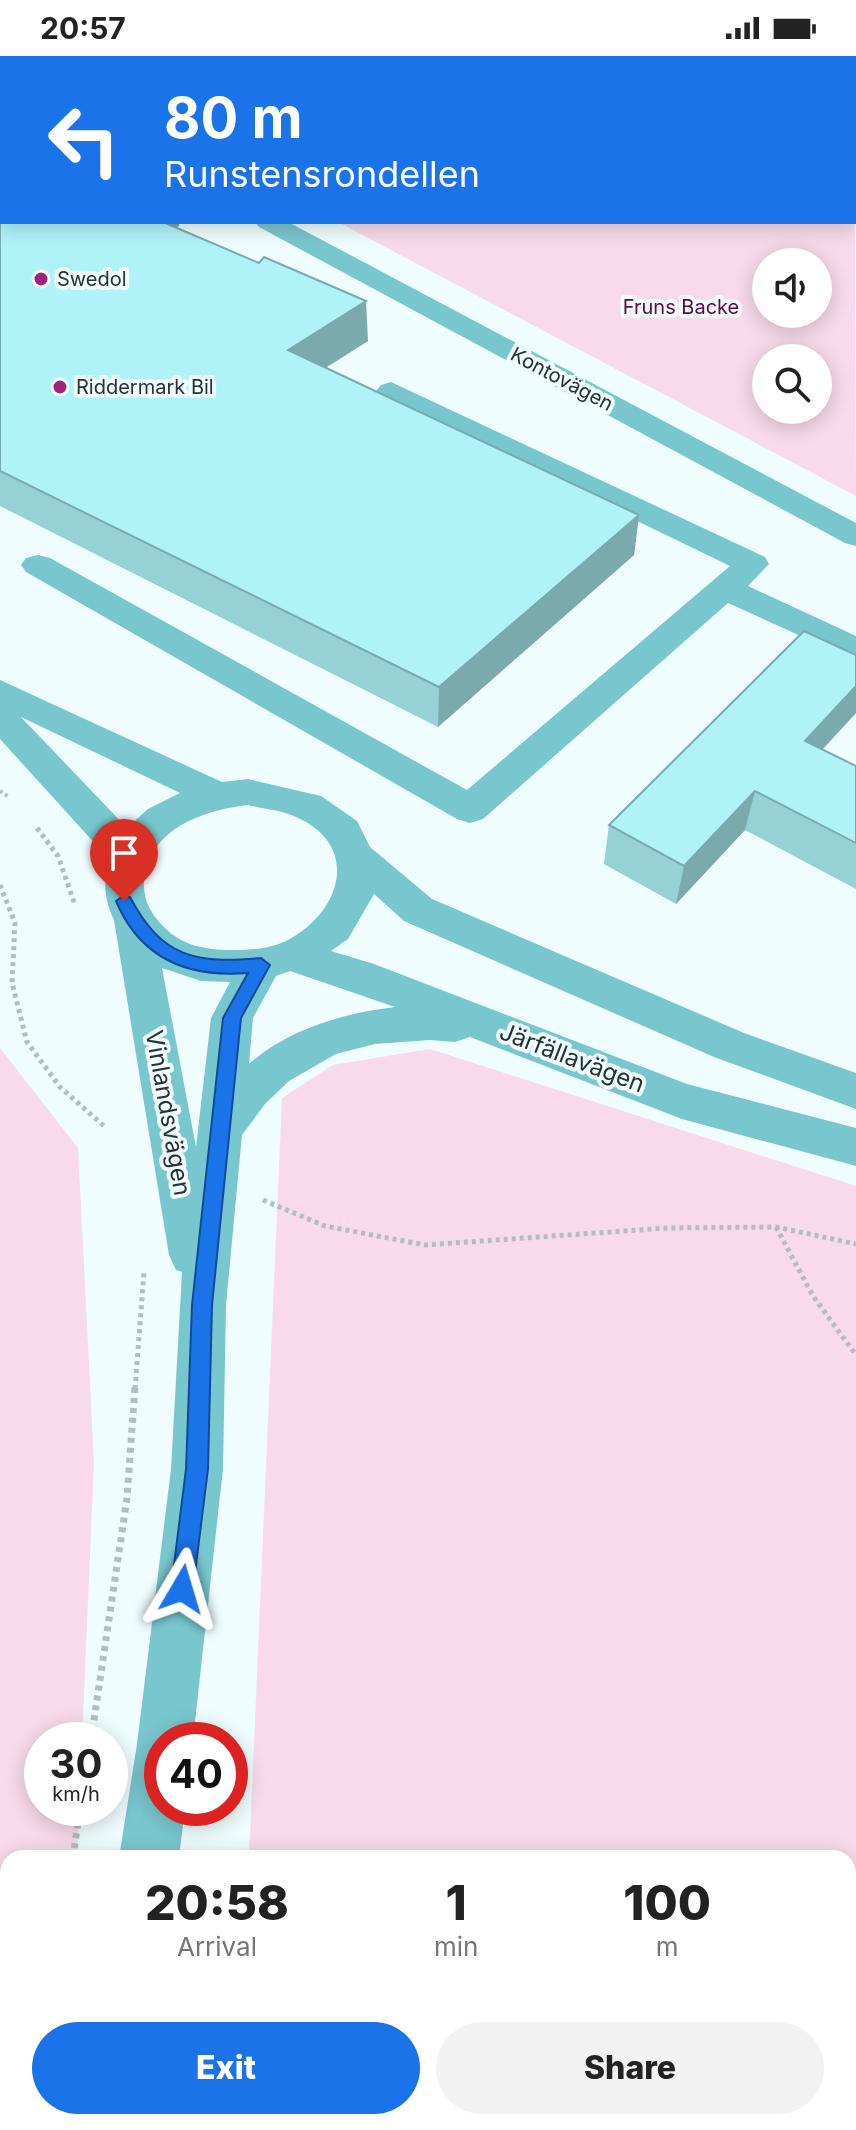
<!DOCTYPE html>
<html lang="en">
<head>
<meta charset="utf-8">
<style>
	:root { --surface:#fff; --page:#f2f2f2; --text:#222; --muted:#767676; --accent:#1a73e8 }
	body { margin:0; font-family:Inter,sans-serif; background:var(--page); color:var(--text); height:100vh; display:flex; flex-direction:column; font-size:30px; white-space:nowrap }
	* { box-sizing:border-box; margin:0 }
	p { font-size:26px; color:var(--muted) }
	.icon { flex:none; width:44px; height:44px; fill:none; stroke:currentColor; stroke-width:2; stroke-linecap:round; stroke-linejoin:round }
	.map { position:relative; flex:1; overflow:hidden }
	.sheet { position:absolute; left:0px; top:1794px; width:856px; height:280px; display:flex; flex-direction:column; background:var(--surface); border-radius:24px 24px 0 0; box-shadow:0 4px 20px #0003 }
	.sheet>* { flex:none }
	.top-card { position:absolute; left:0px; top:0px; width:856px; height:168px; box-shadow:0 4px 20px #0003; background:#1a73e8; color:#fff; overflow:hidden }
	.buttons { position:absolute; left:752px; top:192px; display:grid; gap:16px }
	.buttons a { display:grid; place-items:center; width:80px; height:80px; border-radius:50%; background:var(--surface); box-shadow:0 4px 20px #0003; font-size:40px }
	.speed { position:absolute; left:24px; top:1666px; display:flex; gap:16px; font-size:40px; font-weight:700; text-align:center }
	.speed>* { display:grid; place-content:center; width:104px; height:104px; border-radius:50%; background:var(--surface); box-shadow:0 4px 20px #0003; line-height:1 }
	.speed small { font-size:20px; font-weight:400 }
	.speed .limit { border:12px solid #d22; background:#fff; color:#111 }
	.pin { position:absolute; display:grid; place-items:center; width:68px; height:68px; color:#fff; margin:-82px -34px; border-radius:50% 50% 50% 0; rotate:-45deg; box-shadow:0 0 8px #0007 }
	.pin .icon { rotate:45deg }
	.me { position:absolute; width:88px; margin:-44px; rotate:7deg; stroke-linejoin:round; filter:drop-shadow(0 0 6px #0008) }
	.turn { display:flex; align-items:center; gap:28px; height:168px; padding:0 32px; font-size:36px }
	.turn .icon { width:104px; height:104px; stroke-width:2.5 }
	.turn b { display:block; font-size:56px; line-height:68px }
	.eta { display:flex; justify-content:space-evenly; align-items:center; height:136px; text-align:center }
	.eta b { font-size:48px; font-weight:800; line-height:56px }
	.primary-button { display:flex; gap:16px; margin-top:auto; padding:16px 32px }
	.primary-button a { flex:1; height:92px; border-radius:48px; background:var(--accent); color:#fff; font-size:32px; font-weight:800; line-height:92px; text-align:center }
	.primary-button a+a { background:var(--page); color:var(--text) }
	.status { display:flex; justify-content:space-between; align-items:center; height:56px; padding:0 40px; background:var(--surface); direction:ltr }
	.status svg { height:22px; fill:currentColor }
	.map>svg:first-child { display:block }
	.green { fill:#f8daeb; fill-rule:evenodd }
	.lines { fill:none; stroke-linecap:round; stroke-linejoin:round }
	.path-far2 { stroke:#b2bebf; stroke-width:4; stroke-dasharray:3 3; stroke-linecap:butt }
	.path-far1 { stroke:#b2bebf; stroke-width:5; stroke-dasharray:4 4; stroke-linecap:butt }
	.path { stroke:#b2bebf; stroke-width:7; stroke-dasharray:5 5; stroke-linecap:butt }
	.minor { fill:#79c7ce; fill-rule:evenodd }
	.wall { fill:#96d1d6 }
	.shaded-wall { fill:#7aaaae }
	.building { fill:#aff3f9; stroke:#7aaaae; stroke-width:2 }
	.route { fill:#1a73e8; stroke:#114b97; stroke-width:2 }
	.poi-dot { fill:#9e247b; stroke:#effdff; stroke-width:3 }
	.labels { text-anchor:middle; stroke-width:8; stroke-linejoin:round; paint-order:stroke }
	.far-poi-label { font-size:20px; fill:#2a3132; stroke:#effdff; text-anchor:start }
	.far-park-label { font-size:20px; fill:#63034b; stroke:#effdff }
	.far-street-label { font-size:20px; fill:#2a3132; stroke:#effdff }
	.street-label { font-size:24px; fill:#2a3132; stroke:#effdff }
</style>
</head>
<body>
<div class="status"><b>20:57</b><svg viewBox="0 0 49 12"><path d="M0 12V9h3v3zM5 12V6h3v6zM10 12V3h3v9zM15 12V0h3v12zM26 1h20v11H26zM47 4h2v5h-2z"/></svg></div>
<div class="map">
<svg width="856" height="2074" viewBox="0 0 856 2074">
	<rect width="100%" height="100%" fill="#effdff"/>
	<g class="green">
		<polygon points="10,0 730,0 735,2 14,2"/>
		<path d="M854,7l2,433 -518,-274h516zM766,206h52v52h-52zM766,302h52v52h-52z"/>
		<polygon points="0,992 78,1092 94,1406 82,1684 42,1684 42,1752 79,1752 77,1802 8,1802 8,1953 0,1952"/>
		<polygon points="430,993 856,1130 856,2055 848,2056 848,1802 249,1802 282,1042 333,1009"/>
	</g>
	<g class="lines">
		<polyline class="path-far2" points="0,735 9,741"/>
		<g class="path-far1">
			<polyline points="37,772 58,800 75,849"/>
			<polyline points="0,829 15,867 12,927 27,986 60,1031 105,1071"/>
			<polyline points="263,1144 325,1170 425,1189 667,1172 776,1171 856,1188"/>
			<polyline points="776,1171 813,1240 856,1299"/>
			<polyline points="135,1333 144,1216"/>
		</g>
		<g class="path">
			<polyline points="91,1684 127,1442 135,1331"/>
			<polyline points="73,1802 80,1752"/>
			<polyline points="0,1930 8,1930"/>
			<polyline points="514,2066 527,2074"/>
		</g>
		<g class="minor">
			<polygon points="0,21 2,22 2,36 0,35"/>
			<polygon points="255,166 288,166 856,467 856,490 845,487 259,171"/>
			<polygon points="391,326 765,501 769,508 748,530 856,580 856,605 728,547 483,763 470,767 457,763 26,516 21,509 26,502 38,499 50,502 467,734 730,510 381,341 376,335 381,329"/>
			<path d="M0,624l222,102 26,-3 73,17 36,25 13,26 62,52 312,134 112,40v36l-142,-52 -310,-136 -30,-27 -26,45 -17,12 43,13 313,120 169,44v38l-174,-47 -212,-82 -15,5 -25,-2 -55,4 -39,10 -47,27 -24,23 -23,31 -16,170 -3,164 -30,271h-31v68h23l-6,50h-60l18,-114 34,-275 11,-197 -6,-2 -7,-15 -55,-335c-10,-21 -11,-38 -5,-61l-109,-120zM21,661l159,76 -32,16 -21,19zM248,749c15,4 34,5 48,12 66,29 45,96 -10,124 -19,9 -39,9 -60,9 -26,-1 -47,-6 -65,-26 -13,-14 -20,-30 -16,-50 9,-47 60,-64 103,-69zM162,912l39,13 29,1 -19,36 -15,129zM290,915l105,36c-51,6 -107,22 -146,57l4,-46 23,-42z"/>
			<polygon points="8,1977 8,2043 0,2046 0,1980"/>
			<polygon points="82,2066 148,2066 147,2074 81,2074"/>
		</g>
	</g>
	<g class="wall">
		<polygon points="0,100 2,166 179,170 176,172 368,285 326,312 639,459 634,499 438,671 0,450"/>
		<polygon points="856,599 856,657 822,694 856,710 856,833 745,774 676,848 604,808 609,769"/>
	</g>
	<g class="shaded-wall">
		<polygon points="134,166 179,166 179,170 139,192"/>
		<polygon points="366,245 368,285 291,333 288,294"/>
		<polygon points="639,459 634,499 438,671 439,631"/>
		<polygon points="856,630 856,657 793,725 805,685"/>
		<polygon points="755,735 745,774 676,848 684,810"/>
	</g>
	<g class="building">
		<polygon points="0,100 2,101 2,166 163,166 259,207 264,201 366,245 288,294 639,459 439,631 0,415"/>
		<polygon points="804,575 856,599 856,630 805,685 856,710 856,787 755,735 684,810 609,769"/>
	</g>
	<path class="route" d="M124,839l6,2c32,61 66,67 131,61l9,7 -29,53 -29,287 -4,164 -15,120 -3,8 -8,3 -8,-3 -3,-8 15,-120 6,-164 31,-287 25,-45c-60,5 -108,-15 -132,-72z"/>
	<g class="poi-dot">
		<circle cx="41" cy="223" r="8"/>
		<circle cx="60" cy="331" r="8"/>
	</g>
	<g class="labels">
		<g class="far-poi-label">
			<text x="57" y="230">Swedol</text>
			<text x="76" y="338">Riddermark Bil</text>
		</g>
		<g class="far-park-label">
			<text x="681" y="258">Fruns Backe</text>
		</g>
		<g class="far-street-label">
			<text transform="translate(562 323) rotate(28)" y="7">Kontovägen</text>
		</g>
		<g class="street-label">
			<text transform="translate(572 1002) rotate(21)" y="8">Järfällavägen</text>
			<text transform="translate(168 1057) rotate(80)" y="8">Vinlandsvägen</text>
		</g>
	</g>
</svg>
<div class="buttons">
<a><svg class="icon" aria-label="sound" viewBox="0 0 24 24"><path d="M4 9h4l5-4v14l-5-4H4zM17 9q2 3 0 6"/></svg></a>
<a><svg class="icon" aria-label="search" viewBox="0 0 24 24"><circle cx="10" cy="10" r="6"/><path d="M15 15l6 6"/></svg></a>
</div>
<div class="speed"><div>30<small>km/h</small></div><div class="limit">40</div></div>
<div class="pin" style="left:124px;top:845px;background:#d93025"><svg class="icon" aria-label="arrive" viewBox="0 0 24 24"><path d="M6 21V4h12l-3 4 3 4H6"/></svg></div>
<svg class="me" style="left:182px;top:1533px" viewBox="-20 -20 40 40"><path d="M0-17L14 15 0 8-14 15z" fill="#1a73e8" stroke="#fff" stroke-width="4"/></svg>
<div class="top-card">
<div class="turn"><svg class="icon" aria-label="left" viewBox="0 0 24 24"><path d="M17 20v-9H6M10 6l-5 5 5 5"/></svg><div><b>80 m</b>Runstensrondellen</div></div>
</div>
<section class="sheet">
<div class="eta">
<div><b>20:58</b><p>Arrival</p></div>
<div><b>1</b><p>min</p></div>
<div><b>100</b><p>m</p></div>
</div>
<div class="primary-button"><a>Exit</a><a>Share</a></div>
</section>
</div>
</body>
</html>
